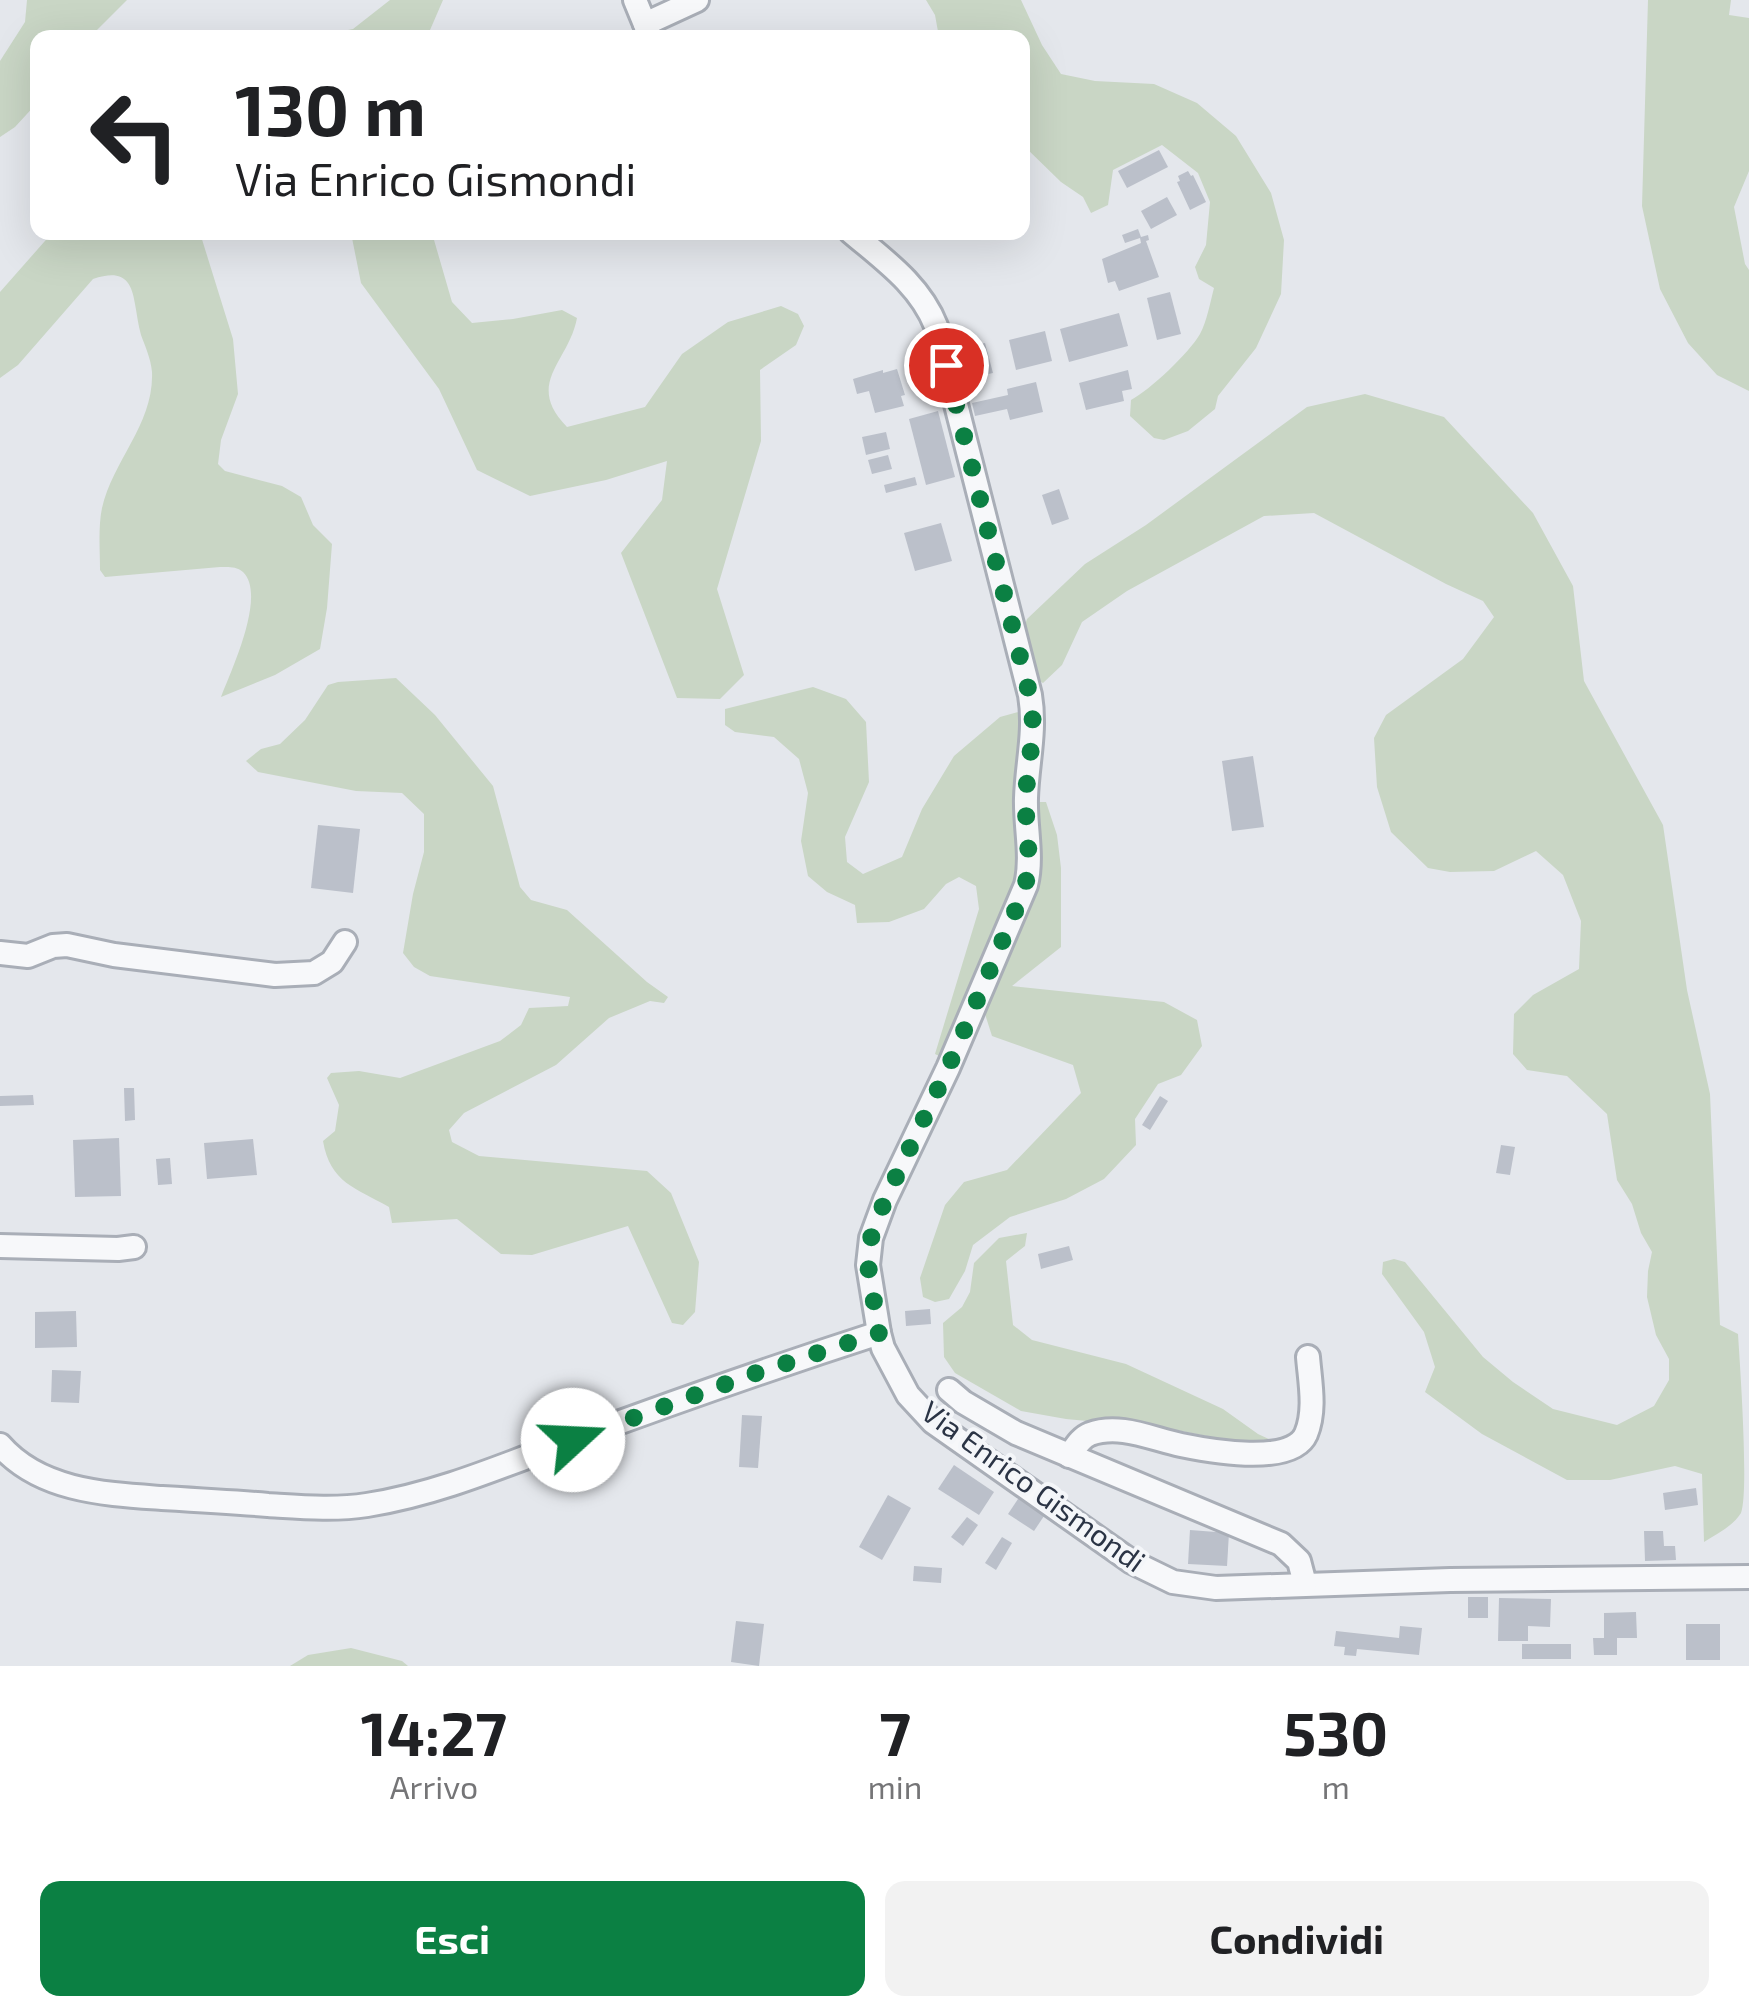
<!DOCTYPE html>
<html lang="it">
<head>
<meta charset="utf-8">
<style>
	:root { --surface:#fff; --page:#f2f2f2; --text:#202124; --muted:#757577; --accent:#0b8043 }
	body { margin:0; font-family:"Exo 2",sans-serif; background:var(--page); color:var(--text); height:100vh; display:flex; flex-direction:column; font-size:38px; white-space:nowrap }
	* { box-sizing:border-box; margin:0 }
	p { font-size:32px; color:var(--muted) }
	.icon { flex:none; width:55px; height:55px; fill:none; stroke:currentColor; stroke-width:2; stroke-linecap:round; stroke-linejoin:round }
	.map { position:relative; height:1666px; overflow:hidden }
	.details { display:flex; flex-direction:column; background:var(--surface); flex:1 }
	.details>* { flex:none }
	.banner { position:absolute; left:30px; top:30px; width:1000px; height:210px; border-radius:20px; box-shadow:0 10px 40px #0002; background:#fff; color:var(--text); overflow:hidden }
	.pin { position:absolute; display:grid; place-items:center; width:85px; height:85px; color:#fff; margin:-42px; border:5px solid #fff; border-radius:50%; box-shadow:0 2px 10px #0007 }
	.me { position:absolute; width:110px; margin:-55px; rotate:70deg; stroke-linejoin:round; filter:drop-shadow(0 0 8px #0008) }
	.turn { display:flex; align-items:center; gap:35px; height:210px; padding:0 40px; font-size:45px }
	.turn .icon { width:130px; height:130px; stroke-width:2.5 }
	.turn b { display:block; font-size:70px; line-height:85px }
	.eta { display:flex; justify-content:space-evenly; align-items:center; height:170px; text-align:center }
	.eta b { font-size:60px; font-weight:700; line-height:70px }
	.primary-button { display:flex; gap:20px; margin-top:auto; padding:20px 40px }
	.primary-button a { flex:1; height:115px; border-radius:20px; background:var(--accent); color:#fff; font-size:40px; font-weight:700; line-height:115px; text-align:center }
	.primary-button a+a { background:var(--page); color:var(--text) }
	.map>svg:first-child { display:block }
	.green { fill:#c9d6c5 }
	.building { fill:#bbc0ca }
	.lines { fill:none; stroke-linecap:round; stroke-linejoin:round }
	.minor-casing { stroke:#a9aeb7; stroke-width:28 }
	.minor { stroke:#f7f8fa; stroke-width:22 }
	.route { stroke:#0b8043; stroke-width:18; stroke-dasharray:0 32.4 }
	.labels { text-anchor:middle; stroke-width:8; stroke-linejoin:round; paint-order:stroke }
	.street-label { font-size:30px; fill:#2b3445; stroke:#f4f6f9 }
</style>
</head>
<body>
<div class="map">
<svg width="1749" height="1666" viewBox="0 0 1749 1666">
	<rect width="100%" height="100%" fill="#e4e7ec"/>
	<g class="green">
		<polygon points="27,0 127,0 90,37 38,38 37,103 15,127 0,137 0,61 25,22"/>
		<polygon points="390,0 443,0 427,37 333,37 333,33 353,29"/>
		<path d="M926,0h95l21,45 19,29 34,7 59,3 43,19 39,33 35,57 13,47 -3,54 -25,54 -38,48 -3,13 -27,22 -24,9 -10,-2 -24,-22 1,-16c19,-10 58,-47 69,-66 7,-13 10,-31 14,-46l-15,-9 -4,-12 11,-22 4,-43 -12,-29 -36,-28 -49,25 -5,35 -17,8 -8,-16 -22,-15 -38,-37 -1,-107 -83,-1 -4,-22z"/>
		<polygon points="1648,0 1731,0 1729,15 1749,18 1749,171 1734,207 1745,264 1749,270 1749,391 1717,375 1688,343 1660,289 1642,206"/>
		<path d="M52,233h148l33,106 5,55 -17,46 -3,24 7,7 57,15 19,11 12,28 19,19 -5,64 -7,41 -45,26 -54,22c10,-26 46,-102 22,-125 -7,-6 -15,-5 -23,-5l-115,10 -5,-7c0,-20 -2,-43 2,-62 11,-48 52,-84 50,-136 -1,-13 -7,-26 -11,-37 -3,-10 -4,-21 -6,-31 -4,-27 -15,-34 -42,-25l-75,86 -18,13v-86z"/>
		<path d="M351,233h81l20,69 20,21 41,-4 49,-9 15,8c-8,44 -53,65 -10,109l78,-20 37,-53 46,-32 53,-16 17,8 6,12 -8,19 -36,25 1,71 -44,148 27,86 -24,24 -43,-1 -56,-145 41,-53 5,-39 -61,19 -76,16 -53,-26 -38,-81 -78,-106z"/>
		<path d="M1365,394l79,23 89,96 40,73 11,95 79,144 24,165 23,104 10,231 18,9c2,32 11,158 3,179 -8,13 -24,21 -37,29l-2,-68 -27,-8 -65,14h-43l-85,-46 -57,-42 10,-25 -11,-35 -42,-58 1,-12 11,-3 11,3 78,95 30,25 40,27 64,16 37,-19 15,-26v-21l-13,-24 -9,-38 1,-26 4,-19 -11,-19 -9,-29 -15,-24 -10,-66 -40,-38 -40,-6 -14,-16 1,-40 19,-19 46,-26 2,-48 -18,-46 -27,-24 -42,20 -44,1 -22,-4 -37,-36 -14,-45 -3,-49 12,-23 77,-56 31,-42 -11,-16 -37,-17 -132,-71 -50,3 -137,75 -45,31 -20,43 -19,18 -12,-7 -10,-39 6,-18 58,-55 61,-39 161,-118z"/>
		<path d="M396,678l39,37 58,71 27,101 11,13 36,10 80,72 21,15 -4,6 -14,-2 -41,17 -53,47 -92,48 -15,17 3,12 27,14 168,15 24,22 28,69 -4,50 -12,13 -11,-2 -44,-97 -96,29 -31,-1 -44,-35 -65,4 -3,-16c-33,-19 -59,-24 -66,-66l12,-10 4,-26 -12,-27 4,-5 28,-2 41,7 100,-37 21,-16 8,-17 39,-2 2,-9 -140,-21 -16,-9 -11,-14 10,-59 11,-42v-38l-22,-21 -46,-2 -98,-19 -12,-11 15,-12 19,-5 25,-24 23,-35 10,-3z"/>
		<polygon points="813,687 846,699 866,722 869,782 845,837 847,862 863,874 902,857 922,809 954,756 1000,717 1022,711 1018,889 943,1058 935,1054 979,909 976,886 959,877 946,884 924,909 889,922 857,923 855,905 827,892 808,876 801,841 808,793 799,759 774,737 735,732 725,725 725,709"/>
		<polygon points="1035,802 1046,802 1057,835 1061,868 1061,947 1012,986 1164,1002 1197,1020 1202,1046 1181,1075 1158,1084 1135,1119 1136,1145 1104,1179 1066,1199 1010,1217 973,1245 965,1271 949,1299 935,1302 923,1297 920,1278 945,1205 964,1182 1007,1170 1081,1093 1073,1065 992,1036 985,1014 1040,865"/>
		<polygon points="1027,1233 1025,1246 1006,1261 1013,1325 1032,1340 1126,1364 1223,1409 1258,1434 1275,1442 1258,1446 1171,1429 1066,1419 1021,1411 955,1373 944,1357 943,1323 962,1307 970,1292 974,1263 999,1238"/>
		<polygon points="351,1648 402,1661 408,1666 290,1666 308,1655"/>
	</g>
	<g class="building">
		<polygon points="1159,150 1168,167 1127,188 1118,171"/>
		<polygon points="1188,171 1191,176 1193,175 1206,202 1190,210 1177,182 1180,181 1178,176"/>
		<polygon points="1167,197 1177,215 1151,229 1141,211"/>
		<polygon points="1138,229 1141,237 1148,235 1149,240 1146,241 1159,277 1119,291 1115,281 1108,283 1102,259 1141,243 1140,238 1125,243 1122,235"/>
		<polygon points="1170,292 1181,334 1157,340 1147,298"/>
		<polygon points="1119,313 1128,346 1069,362 1060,329"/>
		<polygon points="1045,331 1052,361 1016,370 1009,340"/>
		<polygon points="985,343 993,373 970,378 962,348"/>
		<polygon points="897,369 905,395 901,396 904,406 875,413 869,391 857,394 853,379 883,370 883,373"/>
		<polygon points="1128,370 1132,389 1122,391 1124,401 1086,410 1079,383"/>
		<polygon points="1036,382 1043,412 1010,420 1007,409 975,416 972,403 1008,395 1007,389"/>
		<polygon points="938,411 955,477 926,485 909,419"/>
		<polygon points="886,432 890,449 866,455 862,437"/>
		<polygon points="888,455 892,469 872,474 868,460"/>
		<polygon points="915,477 917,485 886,493 884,485"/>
		<polygon points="1059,489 1069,519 1052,525 1042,495"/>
		<polygon points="941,523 952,561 915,571 904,533"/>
		<polygon points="1253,756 1264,827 1232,831 1222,761"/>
		<polygon points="318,825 360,829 353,893 311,888"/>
		<polygon points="124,1088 134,1088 135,1120 125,1121"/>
		<polygon points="33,1095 34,1105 0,1106 0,1096"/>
		<polygon points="1160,1096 1168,1101 1150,1130 1142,1125"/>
		<polygon points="119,1138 121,1196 75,1197 73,1140"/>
		<polygon points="253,1139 257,1175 207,1179 204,1143"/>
		<polygon points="1501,1145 1515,1147 1510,1175 1496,1173"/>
		<polygon points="170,1158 172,1184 158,1185 156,1159"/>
		<polygon points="1069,1246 1073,1260 1041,1269 1038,1254"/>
		<polygon points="930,1309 931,1324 906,1326 905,1311"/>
		<polygon points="76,1311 77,1347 35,1348 35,1312"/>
		<polygon points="52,1370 81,1371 79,1403 51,1402"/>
		<polygon points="742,1415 762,1416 758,1468 739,1467"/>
		<polygon points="954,1465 994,1492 979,1515 938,1489"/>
		<polygon points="1696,1488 1698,1505 1665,1510 1663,1493"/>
		<polygon points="888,1495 911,1508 882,1560 859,1547"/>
		<polygon points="1020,1496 1046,1513 1034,1531 1008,1514"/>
		<polygon points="967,1517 978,1525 963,1546 951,1537"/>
		<polygon points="1190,1530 1229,1533 1227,1566 1188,1564"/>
		<polygon points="1644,1531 1663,1531 1664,1546 1675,1546 1676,1560 1645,1561"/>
		<polygon points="1002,1537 1012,1543 996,1570 985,1563"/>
		<polygon points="914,1566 942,1568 941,1583 913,1581"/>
		<rect x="1468" y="1597" width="20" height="21"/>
		<polygon points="1499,1598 1551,1599 1550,1627 1528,1626 1528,1641 1498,1641"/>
		<polygon points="1636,1612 1637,1638 1617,1638 1617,1655 1594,1655 1593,1638 1604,1638 1604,1613"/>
		<polygon points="736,1621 764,1624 759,1666 731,1662"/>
		<rect x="1686" y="1624" width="34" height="36"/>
		<polygon points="1400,1626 1422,1628 1419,1655 1357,1649 1356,1656 1344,1655 1345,1647 1334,1646 1336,1631 1399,1638"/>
		<rect x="1522" y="1644" width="49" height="15"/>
	</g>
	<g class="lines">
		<g class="minor-casing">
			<g id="minor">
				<polyline points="635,0 649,34"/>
				<polyline points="645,24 697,0"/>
				<path d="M851,232c33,28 69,53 85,94l94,369c6,36 -3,68 -4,103 -1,29 7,58 0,87l-78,183 -63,132 -14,38 -3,27 11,68 4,15 25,47 25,27 199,140 41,20 43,6 234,-8 299,-3"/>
				<polyline points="0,953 28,956 53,946 67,945 114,955 275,975 314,973 332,962 345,942"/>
				<polyline points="0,1246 118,1249 134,1247"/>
				<polyline points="949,1390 963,1402 1016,1433 1281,1544 1299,1561 1305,1584"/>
				<path d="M0,1445c40,46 105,49 162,53 35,2 70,4 106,7 33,2 66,5 99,0 72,-11 142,-42 210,-67 100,-37 200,-72 302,-105"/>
				<path d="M1069,1456c6,-8 11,-18 21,-22 30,-11 62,5 91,11 29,6 111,21 125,-11 10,-24 4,-52 2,-77"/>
			</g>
		</g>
		<use href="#minor" class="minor"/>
	</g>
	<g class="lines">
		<path class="route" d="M573,1440l177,-65 129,-42 -11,-68 3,-27 14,-38 63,-132 74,-173c13,-33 2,-67 4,-101 2,-32 10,-62 5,-94l-85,-335"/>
	</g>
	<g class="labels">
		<g class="street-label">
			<text transform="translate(1033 1487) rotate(36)" y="10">Via Enrico Gismondi</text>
		</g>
	</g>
</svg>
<div class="pin" style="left:946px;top:365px;background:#d93025"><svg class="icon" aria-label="arrive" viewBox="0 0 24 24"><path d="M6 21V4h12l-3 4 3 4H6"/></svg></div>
<svg class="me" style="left:573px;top:1440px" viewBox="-20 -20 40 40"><circle r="19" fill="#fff"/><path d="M0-13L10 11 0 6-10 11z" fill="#0b8043"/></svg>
<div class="banner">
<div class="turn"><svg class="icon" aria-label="left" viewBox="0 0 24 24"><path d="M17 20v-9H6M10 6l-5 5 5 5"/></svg><div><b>130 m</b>Via Enrico Gismondi</div></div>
</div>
</div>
<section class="details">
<div class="eta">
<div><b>14:27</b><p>Arrivo</p></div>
<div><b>7</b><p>min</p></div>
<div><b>530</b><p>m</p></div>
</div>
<div class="primary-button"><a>Esci</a><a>Condividi</a></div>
</section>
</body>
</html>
